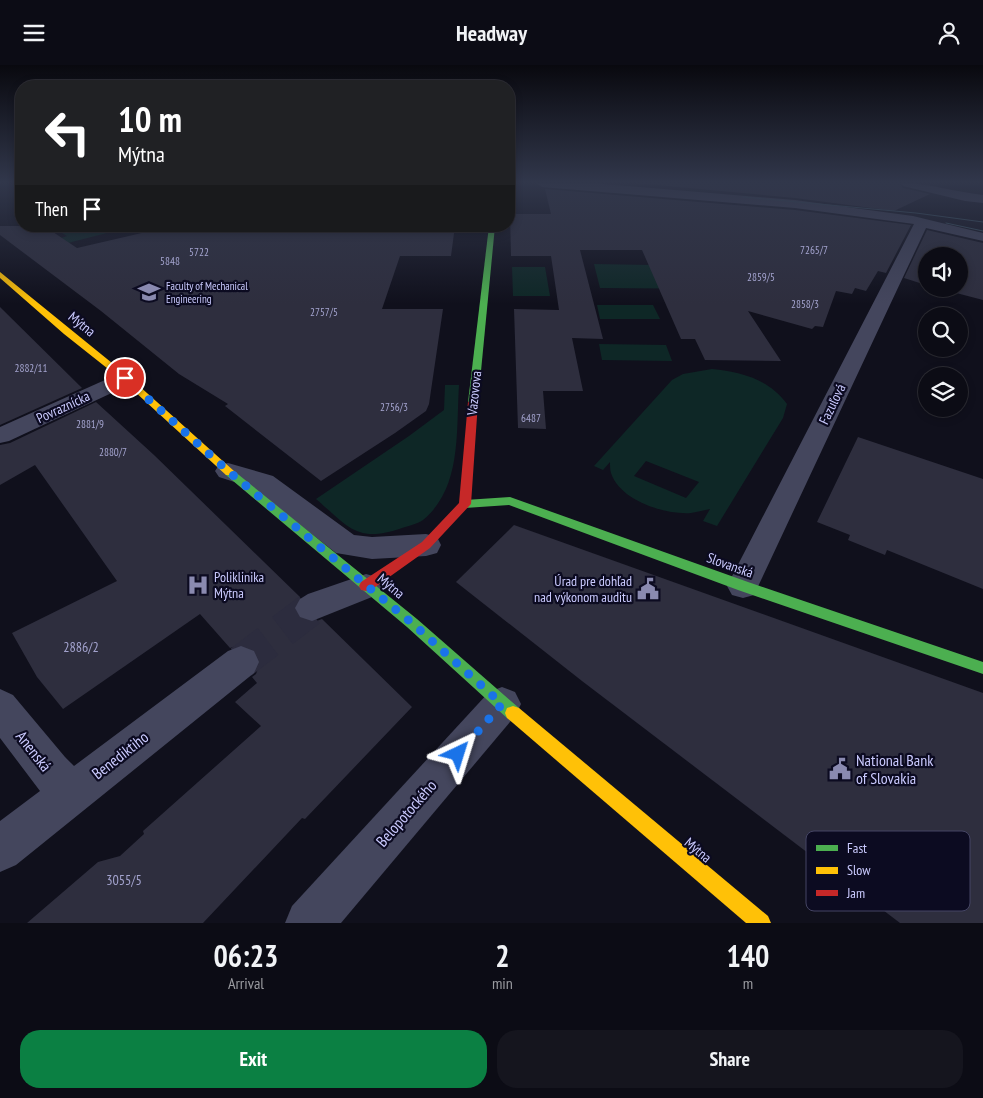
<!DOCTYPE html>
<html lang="en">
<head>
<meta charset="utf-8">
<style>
	:root { --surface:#0c0c15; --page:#15151e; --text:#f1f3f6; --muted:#9a9ba0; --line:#2c2c34; --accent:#0b8043 }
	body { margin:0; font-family:"PT Sans Narrow",sans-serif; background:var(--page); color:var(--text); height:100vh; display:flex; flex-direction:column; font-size:19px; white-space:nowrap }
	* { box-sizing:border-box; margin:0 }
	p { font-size:16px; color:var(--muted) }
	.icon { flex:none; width:28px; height:28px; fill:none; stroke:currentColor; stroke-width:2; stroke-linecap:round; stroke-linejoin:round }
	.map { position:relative; height:858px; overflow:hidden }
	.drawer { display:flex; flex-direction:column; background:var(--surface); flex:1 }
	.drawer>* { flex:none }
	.top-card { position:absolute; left:15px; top:15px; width:500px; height:152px; border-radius:20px; box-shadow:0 2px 8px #0003,0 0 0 1px var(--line); background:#202124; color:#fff; overflow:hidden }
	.buttons { position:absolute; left:918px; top:182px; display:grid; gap:10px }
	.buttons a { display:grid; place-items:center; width:50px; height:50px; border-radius:50%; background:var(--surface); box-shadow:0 2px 8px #0003,0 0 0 1px var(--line); font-size:25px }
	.pin { position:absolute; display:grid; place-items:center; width:42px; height:42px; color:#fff; margin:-21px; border:2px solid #fff; border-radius:50%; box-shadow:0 1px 5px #0007 }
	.me { position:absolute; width:55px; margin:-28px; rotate:41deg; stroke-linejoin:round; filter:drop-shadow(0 0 4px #0008) }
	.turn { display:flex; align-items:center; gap:18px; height:105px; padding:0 20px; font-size:22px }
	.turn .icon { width:65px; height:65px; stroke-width:2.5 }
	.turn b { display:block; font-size:35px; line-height:42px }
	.then { display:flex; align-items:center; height:48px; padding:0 20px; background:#0003; gap:10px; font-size:19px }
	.eta { display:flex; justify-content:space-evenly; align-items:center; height:85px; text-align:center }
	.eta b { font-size:30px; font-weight:600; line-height:35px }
	.primary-button { display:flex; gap:10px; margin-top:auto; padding:10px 20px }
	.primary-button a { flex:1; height:58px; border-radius:20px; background:var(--accent); color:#fff; font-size:20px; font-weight:600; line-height:58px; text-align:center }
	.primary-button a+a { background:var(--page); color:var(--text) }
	header { display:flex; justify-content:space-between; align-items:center; height:65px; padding:0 20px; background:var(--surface); font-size:22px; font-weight:600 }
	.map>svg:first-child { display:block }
	.green { fill:#0e2726; fill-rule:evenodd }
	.building { fill:#2e2e3e }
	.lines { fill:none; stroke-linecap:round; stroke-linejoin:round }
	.street-tunnel { stroke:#2c2c3e; stroke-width:34; stroke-dasharray:34 18; stroke-linecap:butt }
	.street { fill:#44465d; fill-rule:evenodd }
	.fast { fill:#4caf50; fill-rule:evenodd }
	.slow { fill:#ffc107; fill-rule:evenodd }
	.jam { fill:#c62828; fill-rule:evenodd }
	.tram { stroke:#3c5765; stroke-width:1 }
	.route { stroke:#1a73e8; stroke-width:9; stroke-dasharray:0 16.2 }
	.labels { text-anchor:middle; stroke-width:4.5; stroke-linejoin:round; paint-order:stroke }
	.number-label { font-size:11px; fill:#a4a4cf }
	.far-poi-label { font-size:11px; fill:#cbcbff; stroke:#0c0b21; text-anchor:start }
	.street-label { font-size:14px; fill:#cbcbff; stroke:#0c0b21 }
	.poi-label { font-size:14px; fill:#cbcbff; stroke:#0c0b21; text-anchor:start }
	.near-number-label { font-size:14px; fill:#a4a4cf }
	.near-street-label { font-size:16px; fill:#cbcbff; stroke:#0c0b21 }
	.near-poi-label { font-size:16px; fill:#cbcbff; stroke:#0c0b21; text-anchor:start }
	.key { fill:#0c0b21; stroke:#454564; stroke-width:1 }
	.key-label { font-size:14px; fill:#cbcbff }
</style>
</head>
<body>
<header><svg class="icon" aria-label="menu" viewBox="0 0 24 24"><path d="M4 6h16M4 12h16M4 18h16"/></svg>Headway<svg class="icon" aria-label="person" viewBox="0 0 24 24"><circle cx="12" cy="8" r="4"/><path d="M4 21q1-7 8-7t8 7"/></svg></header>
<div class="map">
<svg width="983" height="858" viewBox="0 0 983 858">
	<rect width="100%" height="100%" fill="#10101c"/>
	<g class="green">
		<polygon points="51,161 97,161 107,166 121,161 134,161 68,178 61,173 67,171"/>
		<polygon points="594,199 711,201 725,224 600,223"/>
		<polygon points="512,202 545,202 550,231 513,231"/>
		<polygon points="597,240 653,240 660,254 600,254"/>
		<polygon points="599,279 666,280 672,296 602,295"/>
		<path d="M712,304c29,3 57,10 75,35l-4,14 -66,108 -14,-5 7,-12c-6,1 -12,3 -19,4 -25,2 -71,-12 -80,-40 -1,-3 -1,-8 -1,-11l-7,8 -9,-4 78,-86 11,-6zM646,396l53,21 -13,16 -52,-22z"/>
		<path d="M445,320h14c-3,46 3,103 -36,135 -6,4 -15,6 -21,8 -46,16 -54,-2 -86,-29l93,-63 35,-26z"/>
	</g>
	<g class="building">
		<polygon points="636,118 899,118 903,123 930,129 894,146 795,133"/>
		<polygon points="545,124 795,145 911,160 886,208 878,206 866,226 855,223 852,229 836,226 823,262 815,261 812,264 748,246 781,296 705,295 695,274 681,274 642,185 580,185 603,274 572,273 583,326 543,326 546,364 518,363 514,244 559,245 551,191 511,191 510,149 551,149"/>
		<polygon points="0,161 44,161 77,183 172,161 455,161 451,191 400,191 382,244 443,244 429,339 426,346 395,368 321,416 225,341 228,339 179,309 101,246 0,170"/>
		<polygon points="927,165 983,178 983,235 941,224 959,224 959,191 926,191 926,220 904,213"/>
		<polygon points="0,242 82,323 0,360"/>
		<polygon points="96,337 154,390 300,532 293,542 298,553 311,558 322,554 412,642 305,754 302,753 203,858 27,858 98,797 120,791 144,769 143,766 261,661 235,637 257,618 252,612 256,609 261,596 256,585 242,579 230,583 200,549 63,644 37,612 12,568 117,516 35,400 0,420 0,380 10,378"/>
		<polygon points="858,372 983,414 983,524 887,485 885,490 848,475 850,470 817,457"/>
		<polygon points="514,460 983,628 983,858 900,858 582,616 456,517"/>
	</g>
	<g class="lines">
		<polyline class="street-tunnel" points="241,597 312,543"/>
		<g class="street">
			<polygon points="536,118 592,118 795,135 913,151 983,168 983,176 926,163 754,530 743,533 732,530 727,521 914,159 795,143 542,122"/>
			<path d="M901,118c30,0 53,9 82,12v8l-18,-2 -62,-15z"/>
			<polygon points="125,306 133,308 136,313 133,318 9,376 0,378 0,362"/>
			<polygon points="228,398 273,411 354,470 372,472 426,469 437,472 441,480 437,488 426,491 372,494 336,488 253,423 219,412 215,406 219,400"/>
			<polygon points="366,509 377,512 382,521 377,530 312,556 300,552 295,543 300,534 308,529"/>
			<polygon points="241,581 254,586 259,597 254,608 16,800 0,807 0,756 40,726 0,673 0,624 13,630 65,692 74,701 228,586"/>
			<polygon points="502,622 515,627 521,639 515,651 341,858 285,858 292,841 489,627"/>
		</g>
		<g class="fast">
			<polygon points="489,161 495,161 478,337 473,340 468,337"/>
			<polygon points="230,405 234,406 417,554 519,643 521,648 519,653 513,655 507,653 407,562 226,410 225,408 226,406"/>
			<polygon points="510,432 748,517 983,597 983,609 738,525 509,440 465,443 459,439 465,435"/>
		</g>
		<g class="slow">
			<polygon points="0,207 128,311 234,406 235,408 234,410 226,410 122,315 64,269 0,213"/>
			<polygon points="513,641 519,643 768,851 771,858 746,858 507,653 505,648 507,643"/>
		</g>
		<polygon class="jam" points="473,334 478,337 471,439 430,483 371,525 366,526 361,525 359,521 361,517 422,477 459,438 468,337"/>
		<g class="tram">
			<polyline points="743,132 916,148 983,157"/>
			<polyline points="946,158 983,166"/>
		</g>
	</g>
	<linearGradient id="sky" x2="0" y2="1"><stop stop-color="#09090f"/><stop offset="0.49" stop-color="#31374b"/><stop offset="1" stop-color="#31374b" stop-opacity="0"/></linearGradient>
	<rect width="983" height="239" fill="url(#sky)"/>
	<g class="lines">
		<polyline class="route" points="125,313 228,406 412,558 502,639 458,689"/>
	</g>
	<defs>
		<g id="university-bare" transform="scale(1.725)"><path d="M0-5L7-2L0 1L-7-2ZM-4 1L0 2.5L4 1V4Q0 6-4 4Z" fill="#8a8ab0" stroke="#0c0b21" stroke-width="2.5" paint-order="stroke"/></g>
		<g id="hospital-bare" transform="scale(1.725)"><path d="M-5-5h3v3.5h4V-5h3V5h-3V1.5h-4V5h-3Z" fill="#8a8ab0" stroke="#0c0b21" stroke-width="2.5" paint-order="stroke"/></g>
		<g id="civic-bare" transform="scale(1.725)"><path d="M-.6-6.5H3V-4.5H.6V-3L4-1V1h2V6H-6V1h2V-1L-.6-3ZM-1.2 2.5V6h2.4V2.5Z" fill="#8a8ab0" stroke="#0c0b21" stroke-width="2.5" paint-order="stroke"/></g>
	</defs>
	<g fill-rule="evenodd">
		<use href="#university-bare" x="149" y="227"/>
		<use href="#hospital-bare" x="198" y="520"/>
		<use href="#civic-bare" x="648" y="524"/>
		<use href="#civic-bare" x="840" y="704"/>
	</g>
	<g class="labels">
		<g class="number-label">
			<text x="814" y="189">7265/7</text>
			<text x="199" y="191">5722</text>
			<text x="170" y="200">5848</text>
			<text x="761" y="216">2859/5</text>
			<text x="805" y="243">2858/3</text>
			<text x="324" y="251">2757/5</text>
			<text x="31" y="307">2882/11</text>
			<text x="394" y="346">2756/3</text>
			<text x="531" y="357">6487</text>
			<text x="90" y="363">2881/9</text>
			<text x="113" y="391">2880/7</text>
		</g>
		<g class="far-poi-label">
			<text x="166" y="225">Faculty of Mechanical<tspan x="166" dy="13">Engineering</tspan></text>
		</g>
		<g class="street-label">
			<text transform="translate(82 259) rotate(39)" y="5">Mýtna</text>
			<text transform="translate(474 328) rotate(-84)" y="5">Vazovova</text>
			<text transform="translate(832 339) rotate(-64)" y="5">Fazuľová</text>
			<text transform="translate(63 342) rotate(-25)" y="5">Povraznícka</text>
			<text transform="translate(730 500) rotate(20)" y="5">Slovanská</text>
			<text transform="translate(391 521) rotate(40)" y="5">Mýtna</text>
			<text transform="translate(698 785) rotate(40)" y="5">Mýtna</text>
		</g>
		<g class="poi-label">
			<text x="214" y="517">Poliklinika<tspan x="214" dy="16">Mýtna</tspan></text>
			<text x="632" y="521" text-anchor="end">Úrad pre dohľad<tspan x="632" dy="16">nad výkonom auditu</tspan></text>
		</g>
		<g class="near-number-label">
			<text x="81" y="587">2886/2</text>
			<text x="124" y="820">3055/5</text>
		</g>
		<g class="near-street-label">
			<text transform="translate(34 686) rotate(52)" y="6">Anenská</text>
			<text transform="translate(120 690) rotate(-38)" y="6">Benediktiho</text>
			<text transform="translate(406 748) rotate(-49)" y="6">Belopotockého</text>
		</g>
		<g class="near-poi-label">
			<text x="856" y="701">National Bank<tspan x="856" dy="18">of Slovakia</tspan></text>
		</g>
	</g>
	<rect x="806" y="766" width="164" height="80" rx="8" class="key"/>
	<rect x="816" y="780" width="22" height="6" fill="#4caf50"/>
	<rect x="816" y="802" width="22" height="7" fill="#ffc107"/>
	<rect x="816" y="825" width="22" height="6" fill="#c62828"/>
	<g class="key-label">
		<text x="847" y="788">Fast</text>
		<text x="847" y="810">Slow</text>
		<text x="847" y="833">Jam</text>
	</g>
</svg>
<div class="buttons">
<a><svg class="icon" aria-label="sound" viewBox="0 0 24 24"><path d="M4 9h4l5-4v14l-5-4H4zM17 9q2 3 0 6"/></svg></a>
<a><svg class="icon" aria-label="search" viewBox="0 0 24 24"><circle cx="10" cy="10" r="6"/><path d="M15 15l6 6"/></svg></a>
<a><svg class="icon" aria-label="layers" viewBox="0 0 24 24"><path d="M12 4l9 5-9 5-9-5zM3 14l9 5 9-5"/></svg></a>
</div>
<div class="pin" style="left:125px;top:313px;background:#d93025"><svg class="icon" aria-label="arrive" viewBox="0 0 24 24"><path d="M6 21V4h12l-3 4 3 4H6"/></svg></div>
<svg class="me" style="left:458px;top:689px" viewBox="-20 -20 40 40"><path d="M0-17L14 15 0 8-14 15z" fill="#1a73e8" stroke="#fff" stroke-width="4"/></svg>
<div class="top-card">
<div class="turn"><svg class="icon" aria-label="left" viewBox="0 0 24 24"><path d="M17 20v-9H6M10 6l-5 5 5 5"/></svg><div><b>10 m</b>Mýtna</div></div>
<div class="then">Then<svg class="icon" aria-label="arrive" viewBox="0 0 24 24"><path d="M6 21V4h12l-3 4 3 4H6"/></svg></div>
</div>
</div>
<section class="drawer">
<div class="eta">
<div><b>06:23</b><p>Arrival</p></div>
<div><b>2</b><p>min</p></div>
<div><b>140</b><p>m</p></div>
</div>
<div class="primary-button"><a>Exit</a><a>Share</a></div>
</section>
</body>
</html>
